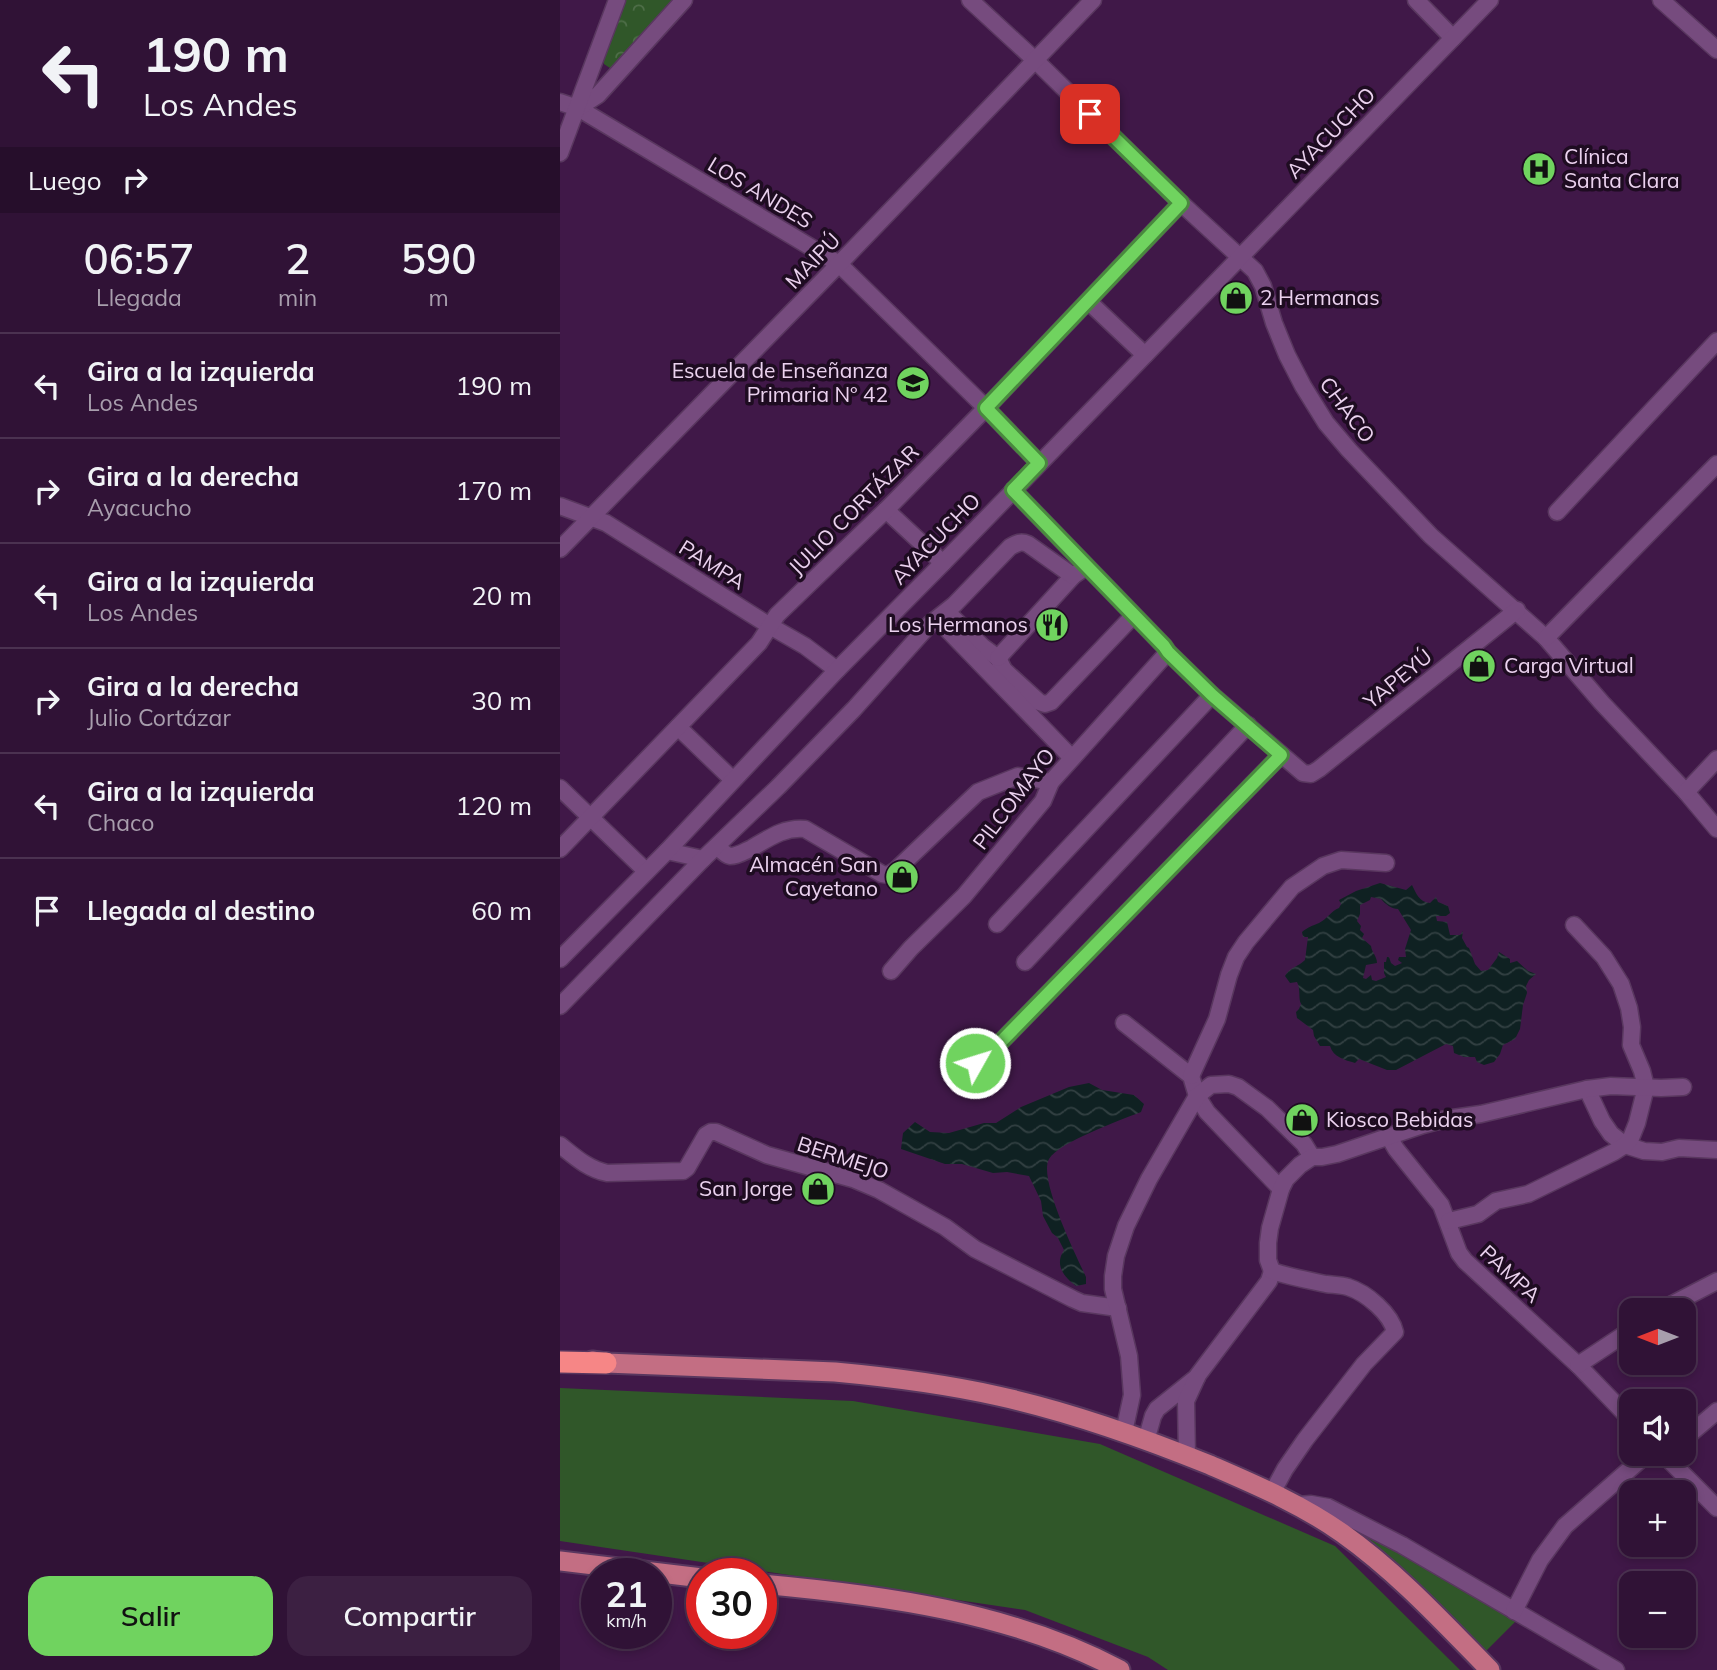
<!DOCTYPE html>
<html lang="es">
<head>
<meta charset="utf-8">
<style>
	:root { --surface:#301236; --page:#3c2042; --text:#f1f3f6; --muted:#a89ead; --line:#4b3251; --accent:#70d35f }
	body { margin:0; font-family:Mulish,sans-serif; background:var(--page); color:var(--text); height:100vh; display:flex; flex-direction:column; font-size:26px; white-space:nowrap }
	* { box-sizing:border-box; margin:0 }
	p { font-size:23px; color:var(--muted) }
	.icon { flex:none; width:38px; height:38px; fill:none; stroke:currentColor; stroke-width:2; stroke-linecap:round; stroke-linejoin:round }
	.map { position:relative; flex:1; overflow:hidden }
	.panel { display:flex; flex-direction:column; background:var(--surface); width:560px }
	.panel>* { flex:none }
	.banner { background:#301236; color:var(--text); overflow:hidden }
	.needle { width:46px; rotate:270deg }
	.fabs { position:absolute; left:1059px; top:1298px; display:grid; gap:14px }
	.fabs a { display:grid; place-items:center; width:77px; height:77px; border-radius:14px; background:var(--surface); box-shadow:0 4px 10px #0003,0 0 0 2px var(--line); font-size:35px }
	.speed { position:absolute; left:21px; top:1558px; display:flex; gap:14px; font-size:35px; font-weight:700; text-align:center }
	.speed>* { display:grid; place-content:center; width:91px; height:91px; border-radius:50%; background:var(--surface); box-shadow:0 4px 10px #0003,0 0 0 2px var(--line); line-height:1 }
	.speed small { font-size:18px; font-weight:400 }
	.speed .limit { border:10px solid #d22; background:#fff; color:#111 }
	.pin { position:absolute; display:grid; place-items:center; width:60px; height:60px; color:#fff; margin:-30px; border-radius:14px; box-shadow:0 4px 10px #0006 }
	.me { position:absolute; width:77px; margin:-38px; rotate:51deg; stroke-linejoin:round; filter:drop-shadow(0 0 5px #0008) }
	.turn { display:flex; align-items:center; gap:24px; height:147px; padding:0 28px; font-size:32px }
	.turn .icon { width:91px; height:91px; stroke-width:2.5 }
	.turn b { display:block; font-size:49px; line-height:60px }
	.then { display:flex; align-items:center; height:66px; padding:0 28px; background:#0003; gap:14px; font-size:26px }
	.eta { display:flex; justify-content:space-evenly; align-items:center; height:119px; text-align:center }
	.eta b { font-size:42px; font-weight:600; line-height:49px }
	.action { display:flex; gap:14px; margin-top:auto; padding:14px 28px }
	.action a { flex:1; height:80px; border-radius:21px; background:var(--accent); color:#111; font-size:28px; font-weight:600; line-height:80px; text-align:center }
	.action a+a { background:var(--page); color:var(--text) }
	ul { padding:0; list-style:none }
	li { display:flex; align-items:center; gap:21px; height:105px; padding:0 28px; border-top:2px solid var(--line) }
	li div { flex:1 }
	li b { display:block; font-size:26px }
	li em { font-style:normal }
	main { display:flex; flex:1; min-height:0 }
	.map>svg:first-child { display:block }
	.grass { fill:#305729 }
	.forest { fill:url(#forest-crowns) }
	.water { fill:url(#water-waves); fill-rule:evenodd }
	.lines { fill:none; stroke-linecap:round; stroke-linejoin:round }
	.minor-casing { stroke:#59375f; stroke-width:19 }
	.major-casing { stroke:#59375f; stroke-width:23 }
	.highway-casing { stroke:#59375f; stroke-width:24 }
	.minor { stroke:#764b7e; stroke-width:16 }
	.major { stroke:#c36e83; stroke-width:19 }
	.highway { stroke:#f68686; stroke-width:21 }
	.route-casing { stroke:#49893e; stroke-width:18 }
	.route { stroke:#70d35f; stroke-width:12 }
	.labels { text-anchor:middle; stroke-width:7; stroke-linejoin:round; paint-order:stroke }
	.street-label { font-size:21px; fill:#ebd2ef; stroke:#1e0c21 }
	.poi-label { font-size:21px; fill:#ebd2ef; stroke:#1e0c21; text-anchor:start }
</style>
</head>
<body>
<main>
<section class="panel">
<div class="banner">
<div class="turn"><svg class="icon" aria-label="left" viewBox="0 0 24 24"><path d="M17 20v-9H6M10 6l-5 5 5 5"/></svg><div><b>190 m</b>Los Andes</div></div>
<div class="then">Luego<svg class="icon" aria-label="right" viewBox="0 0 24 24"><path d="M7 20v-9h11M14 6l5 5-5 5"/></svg></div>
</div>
<div class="eta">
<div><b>06:57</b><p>Llegada</p></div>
<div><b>2</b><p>min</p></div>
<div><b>590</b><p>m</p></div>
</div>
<ul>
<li><svg class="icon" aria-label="left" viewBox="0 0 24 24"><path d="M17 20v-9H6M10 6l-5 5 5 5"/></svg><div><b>Gira a la izquierda</b><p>Los Andes</p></div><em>190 m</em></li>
<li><svg class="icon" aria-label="right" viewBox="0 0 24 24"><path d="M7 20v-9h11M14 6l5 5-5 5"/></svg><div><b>Gira a la derecha</b><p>Ayacucho</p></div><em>170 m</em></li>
<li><svg class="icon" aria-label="left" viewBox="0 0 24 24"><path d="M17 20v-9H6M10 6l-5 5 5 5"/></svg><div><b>Gira a la izquierda</b><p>Los Andes</p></div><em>20 m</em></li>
<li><svg class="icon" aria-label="right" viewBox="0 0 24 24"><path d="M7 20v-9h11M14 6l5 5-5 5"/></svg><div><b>Gira a la derecha</b><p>Julio Cortázar</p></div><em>30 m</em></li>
<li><svg class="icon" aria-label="left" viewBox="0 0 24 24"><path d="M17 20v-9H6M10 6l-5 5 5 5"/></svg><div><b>Gira a la izquierda</b><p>Chaco</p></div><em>120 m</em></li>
<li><svg class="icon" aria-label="arrive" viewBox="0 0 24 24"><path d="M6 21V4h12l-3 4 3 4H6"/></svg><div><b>Llegada al destino</b></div><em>60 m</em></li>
</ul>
<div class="action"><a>Salir</a><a>Compartir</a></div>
</section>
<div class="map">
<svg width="1157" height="1670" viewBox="0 0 1157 1670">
	<defs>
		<pattern id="forest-crowns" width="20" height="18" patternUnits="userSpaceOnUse" patternTransform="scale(1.75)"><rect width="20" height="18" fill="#305729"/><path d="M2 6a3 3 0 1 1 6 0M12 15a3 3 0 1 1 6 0" fill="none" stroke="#4e6e48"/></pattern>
		<pattern id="water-waves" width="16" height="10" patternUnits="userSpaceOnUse" patternTransform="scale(1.75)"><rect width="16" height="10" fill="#0f2122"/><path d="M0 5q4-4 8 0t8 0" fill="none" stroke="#324042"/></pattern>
	</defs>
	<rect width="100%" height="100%" fill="#401848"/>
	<g class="grass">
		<polygon points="0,1388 293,1401 540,1444 775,1546 900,1670 608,1670 588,1657 465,1610 0,1541"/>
		<polygon points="779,1518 957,1620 926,1651 813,1551"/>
	</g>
	<polygon class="forest" points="65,0 113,0 53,68 50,68 44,64 44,60"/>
	<g class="water">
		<path d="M820,883l26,7 6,-5c4,8 7,17 18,18l6,-6 2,5 10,4 2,7 -4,3h-10l1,5 10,1 3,13h10l3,-4 -1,7 5,9 2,1 6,16 6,7 7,-1 9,-12 2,-6 11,7v4l7,-2 11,10 8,3 -7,6 -3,6 1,7 -4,12 -3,24 -5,10 -12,6 -3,9 -6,8 -10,3 -7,-3 -2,-5h-11l-10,-4 -1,-7 -7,-2 -50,26h-9l-28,-11 -4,4c-10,-3 -22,-6 -25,-17h-10l-6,-10 -1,-6 -16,-12 -1,-6 3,-3 2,-5c-3,-6 0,-14 -4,-22l-7,1 -5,-7c5,-9 13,-9 20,-16l3,-23h-5l-1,-5c6,-5 10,-6 17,-9 8,-4 12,-12 20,-15l2,-4 -2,-4 17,-9zM811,897l10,2c4,5 11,10 17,10l13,21 -6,19 1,8h-7l-1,3 4,3 -7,3 -4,-3 -2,-6h-2l-1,5h-2v11l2,4 -10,4 -4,-1 -1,-5 -5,4 -3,-1 3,-13 11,-2c0,-7 -5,-10 -6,-17l-9,-8 2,-4 -4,-4 1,-4 -4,-5 3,-7v-9l10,-5z"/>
		<path d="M529,1083l13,7 32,5 10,9 -3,8c-20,8 -82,30 -92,47 -11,20 27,96 37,118v7l-10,2c-12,-9 -22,-21 -12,-36l-6,-12 -6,-5 -9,-17 -2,-15 -12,-25 -22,-4 -14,1 -31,-9h-17l-44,-15 2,-16 12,-11 15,10 19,1 35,-10h12l25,-16 48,-20z"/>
	</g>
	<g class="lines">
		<g class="minor-casing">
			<g id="minor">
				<polyline points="410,0 475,60 621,203 695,271 703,286 714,323 727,355 743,386 766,423 789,450 871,536 986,638 1042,703 1126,792 1157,829"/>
				<polyline points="856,0 893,38"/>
				<polyline points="1101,0 1157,50"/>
				<polyline points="0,102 18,108 279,264 426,408 479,463"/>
				<polyline points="18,108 38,95 124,0"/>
				<polyline points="0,153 57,0"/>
				<polyline points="529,302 585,355"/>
				<polyline points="453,490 604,646 608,652 652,695 743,773 751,774 759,769 957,610"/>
				<polyline points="0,506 46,523 210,626 245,646 277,670"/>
				<polyline points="326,510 383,563"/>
				<polyline points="997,512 1157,341"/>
				<polyline points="0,549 279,264 533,0"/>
				<polyline points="387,612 423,647 438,658 444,670 479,702 485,704 491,702 573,616"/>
				<polyline points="377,619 512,758"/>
				<polyline points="986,638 1157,464"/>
				<polyline points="438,658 513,576"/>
				<polyline points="118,727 172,779"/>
				<polyline points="0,788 86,871"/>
				<polyline points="1126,792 1157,759"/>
				<path d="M157,846c4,4 8,9 13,10 8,0 15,-5 22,-8 17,-10 32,-21 53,-19l77,45 6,1 8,-5 82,-78 40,-16 33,6"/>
				<polyline points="0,849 199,643 217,615 326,510 426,408 621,203"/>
				<polyline points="107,851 143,859"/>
				<polyline points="437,924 652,695"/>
				<polyline points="0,959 107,851 277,670 383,563 930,0"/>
				<polyline points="465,962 688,725"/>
				<polyline points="331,971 351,948 404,896 483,801 491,782 608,652"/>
				<path d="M0,1006l143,-147 75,-72 76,-78 76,-85 24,-19 56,-58c7,-4 11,-6 18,-3l45,32 13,-9"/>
				<polyline points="564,1023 631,1076 637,1096 647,1112 721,1189"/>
				<polyline points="392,1074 415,1063 429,1054 721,755"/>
				<polyline points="631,1076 657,1019 669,975 676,957 686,942 732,887 763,866 781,860 826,863"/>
				<polyline points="1027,1089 1042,1121 1051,1134 1065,1145 1084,1151 1102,1152 1119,1148 1157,1150"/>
				<polyline points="829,1137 836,1149 881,1205 899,1253 905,1261 1018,1365 1071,1420"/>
				<path d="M0,1145c15,12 28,24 47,28l76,-2 4,-3 19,-33 5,-3h5l51,23 86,24 26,11 66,37 30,22 98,50 9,4 36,5"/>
				<polyline points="889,1221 918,1214 936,1201 968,1194 1054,1152 1065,1145 1071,1138 1077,1123 1086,1087 1082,1071 1071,1045 1072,1027 1069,1008 1061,984 1044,957 1014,925"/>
				<polyline points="1099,1311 1157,1281"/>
				<polyline points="1018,1365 1071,1330"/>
				<polyline points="564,1432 572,1395 569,1356 553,1289 553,1276 556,1256 566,1226 589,1179 637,1096 651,1085 669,1084 678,1087 707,1108 744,1144 752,1157"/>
				<polyline points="1124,1439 1157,1411"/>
				<polyline points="586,1441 593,1416 597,1409 637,1377"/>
				<polyline points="1103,1454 1157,1508"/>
				<polyline points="627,1456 626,1401 638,1375 709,1281 712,1271"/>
				<path d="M712,1493l13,-24 20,-29 59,-76 31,-32c-4,-18 -28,-39 -47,-45 -7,-2 -15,-2 -22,-3 -19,-4 -36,-7 -54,-13l-4,-11v-17l2,-15 11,-39 5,-10 14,-14 12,-8h10l15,-3 86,-29 23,-6 35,-5 106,-25 24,-3 50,2 22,-1"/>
				<polyline points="738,1505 751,1504 768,1507 842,1545 1056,1670"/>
				<polyline points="954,1611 980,1560 1005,1526 1087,1454"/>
			</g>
		</g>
		<g class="major-casing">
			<g id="major">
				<path d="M32,1361l14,2 229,9c54,5 110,12 163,24 73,16 143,41 212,69 46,20 91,39 132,68 55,39 101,89 148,137"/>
				<polyline points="0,1561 142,1578"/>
				<path d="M201,1584c122,11 250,28 359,86"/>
			</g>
		</g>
		<g class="highway-casing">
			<polyline id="highway" points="0,1362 46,1363"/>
		</g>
		<use href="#minor" class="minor"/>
		<use href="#major" class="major"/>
		<use href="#highway" class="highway"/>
	</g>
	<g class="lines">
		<g class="route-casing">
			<polyline id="route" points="415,1063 429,1054 721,755 652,695 608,652 604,646 453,490 479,463 426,408 621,203 530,114"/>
		</g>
		<use href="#route" class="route"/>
	</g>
	<defs>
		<g id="hospital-disc" transform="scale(1.75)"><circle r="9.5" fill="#70d35f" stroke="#1e0c21"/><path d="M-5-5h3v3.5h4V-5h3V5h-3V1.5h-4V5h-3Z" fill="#111"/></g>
		<g id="shop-disc" transform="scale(1.75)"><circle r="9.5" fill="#70d35f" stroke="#1e0c21"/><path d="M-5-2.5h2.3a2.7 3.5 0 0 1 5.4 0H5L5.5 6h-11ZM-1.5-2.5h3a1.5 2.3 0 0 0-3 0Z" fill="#111"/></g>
		<g id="school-disc" transform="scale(1.75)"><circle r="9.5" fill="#70d35f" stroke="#1e0c21"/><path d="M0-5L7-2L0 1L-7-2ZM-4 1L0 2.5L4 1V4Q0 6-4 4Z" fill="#111"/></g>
		<g id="restaurant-disc" transform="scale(1.75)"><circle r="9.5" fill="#70d35f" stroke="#1e0c21"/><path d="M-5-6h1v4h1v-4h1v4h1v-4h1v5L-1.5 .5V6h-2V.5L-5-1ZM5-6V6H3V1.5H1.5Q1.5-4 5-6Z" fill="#111"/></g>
	</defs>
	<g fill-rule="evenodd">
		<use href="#hospital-disc" x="979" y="169"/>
		<use href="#shop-disc" x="676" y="298"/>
		<use href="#school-disc" x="353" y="383"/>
		<use href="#restaurant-disc" x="492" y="625"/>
		<use href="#shop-disc" x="919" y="666"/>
		<use href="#shop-disc" x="342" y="877"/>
		<use href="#shop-disc" x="742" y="1120"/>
		<use href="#shop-disc" x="258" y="1189"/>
	</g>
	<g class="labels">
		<g class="street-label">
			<text transform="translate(771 133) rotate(-46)" y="7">AYACUCHO</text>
			<text transform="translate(200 193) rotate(31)" y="7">LOS ANDES</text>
			<text transform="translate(253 261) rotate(-46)" y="7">MAIPÚ</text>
			<text transform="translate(787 410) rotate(53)" y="7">CHACO</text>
			<text transform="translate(294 510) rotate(-45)" y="7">JULIO CORTÁZAR</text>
			<text transform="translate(376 539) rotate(-46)" y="7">AYACUCHO</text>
			<text transform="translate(152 565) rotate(32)" y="7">PAMPA</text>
			<text transform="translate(838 679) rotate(-39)" y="7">YAPEYÚ</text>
			<text transform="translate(454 799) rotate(-53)" y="7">PILCOMAYO</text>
			<text transform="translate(283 1158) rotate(18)" y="7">BERMEJO</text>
			<text transform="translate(950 1274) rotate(43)" y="7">PAMPA</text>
		</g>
		<g class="poi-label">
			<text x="1004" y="164">Clínica<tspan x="1004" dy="24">Santa Clara</tspan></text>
			<text x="700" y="305">2 Hermanas</text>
			<text x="328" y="378" text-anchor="end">Escuela de Enseñanza<tspan x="328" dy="24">Primaria Nº 42</tspan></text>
			<text x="468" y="632" text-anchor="end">Los Hermanos</text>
			<text x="944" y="673">Carga Virtual</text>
			<text x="318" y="872" text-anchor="end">Almacén San<tspan x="318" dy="24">Cayetano</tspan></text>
			<text x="766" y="1127">Kiosco Bebidas</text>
			<text x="233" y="1196" text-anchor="end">San Jorge</text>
		</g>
	</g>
</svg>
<div class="fabs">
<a><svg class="needle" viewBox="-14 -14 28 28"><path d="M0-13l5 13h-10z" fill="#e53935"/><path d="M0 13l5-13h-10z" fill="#a89ead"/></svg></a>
<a><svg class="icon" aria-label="sound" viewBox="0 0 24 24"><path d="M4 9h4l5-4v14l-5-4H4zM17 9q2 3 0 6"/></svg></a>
<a>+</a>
<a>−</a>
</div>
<div class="speed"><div>21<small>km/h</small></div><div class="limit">30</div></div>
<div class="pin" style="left:530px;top:114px;background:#d93025"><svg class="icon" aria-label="arrive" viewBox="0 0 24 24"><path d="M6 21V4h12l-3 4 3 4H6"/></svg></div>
<svg class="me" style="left:415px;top:1063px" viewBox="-20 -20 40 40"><circle r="17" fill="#70d35f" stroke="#fff" stroke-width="3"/><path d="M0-11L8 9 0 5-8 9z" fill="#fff"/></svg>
</div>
</main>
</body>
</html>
